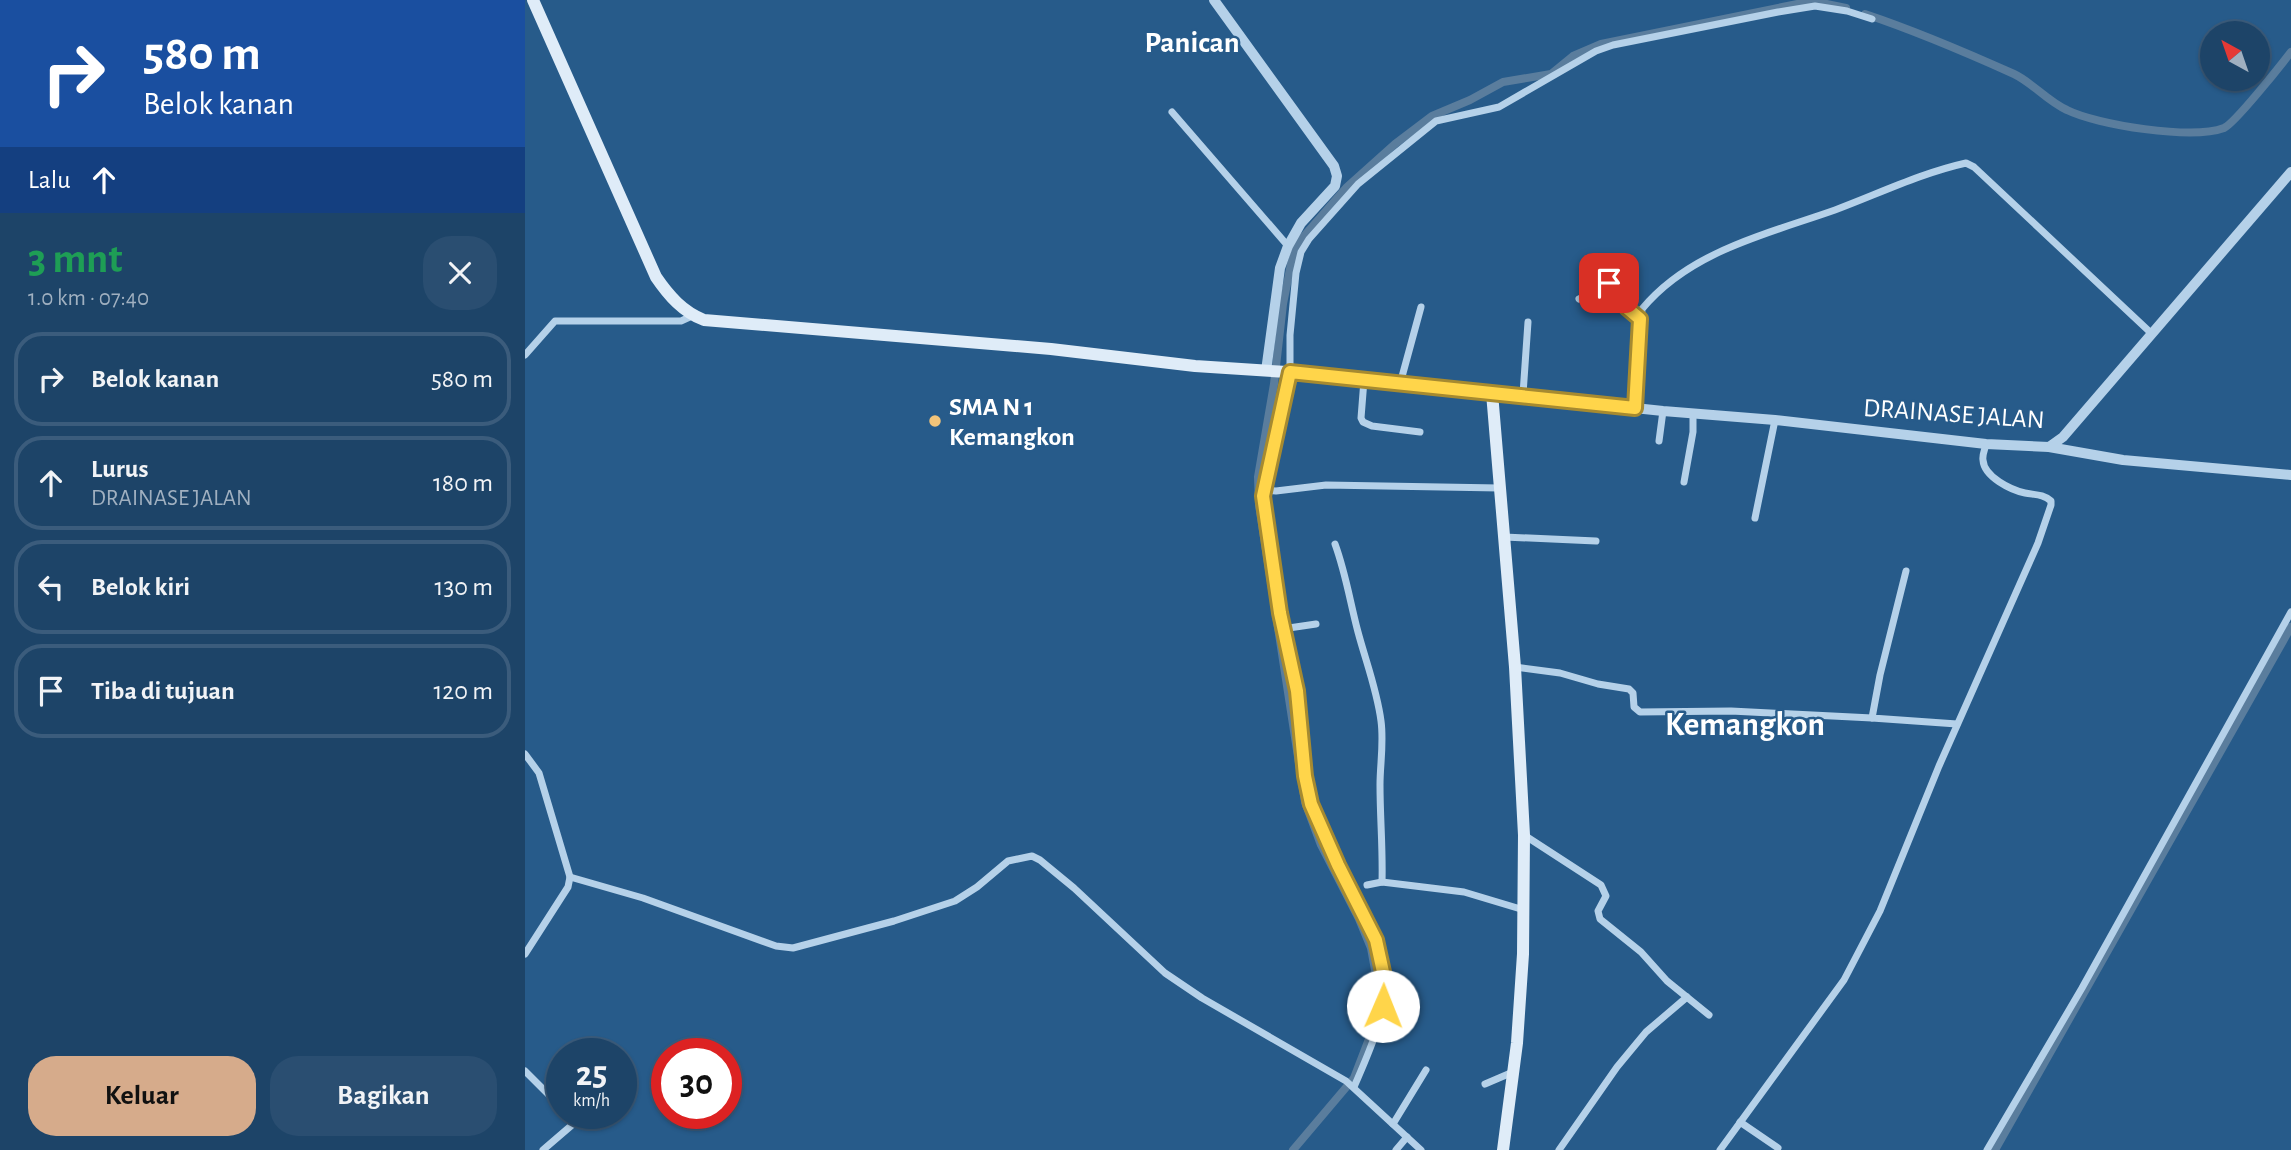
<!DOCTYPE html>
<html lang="id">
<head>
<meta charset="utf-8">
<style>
	:root { --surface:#1d4468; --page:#2a4e71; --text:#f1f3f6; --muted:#a0b0c0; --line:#3b5c7c; --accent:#d6ab8b }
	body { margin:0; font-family:"Alegreya Sans",sans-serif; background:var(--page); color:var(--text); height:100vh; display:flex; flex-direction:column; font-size:26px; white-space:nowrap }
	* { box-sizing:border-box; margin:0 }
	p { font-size:23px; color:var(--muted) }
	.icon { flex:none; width:38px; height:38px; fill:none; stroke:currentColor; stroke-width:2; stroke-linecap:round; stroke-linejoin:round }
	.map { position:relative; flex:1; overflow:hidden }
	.panel { display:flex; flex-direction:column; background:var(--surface); width:525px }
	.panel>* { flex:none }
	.banner { background:#1a4fa0; color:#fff; overflow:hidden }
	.needle { width:46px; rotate:320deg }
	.fabs { position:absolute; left:1675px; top:21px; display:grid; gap:14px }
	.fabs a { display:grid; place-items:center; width:70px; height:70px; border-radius:50%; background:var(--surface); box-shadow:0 2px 5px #0004,0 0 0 2px var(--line); font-size:35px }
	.speed { position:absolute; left:21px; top:1038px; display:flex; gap:14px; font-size:35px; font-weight:700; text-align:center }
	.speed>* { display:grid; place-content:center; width:91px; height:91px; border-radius:50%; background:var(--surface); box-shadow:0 2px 5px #0004,0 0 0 2px var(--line); line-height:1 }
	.speed small { font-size:18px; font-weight:400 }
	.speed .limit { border:10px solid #d22; background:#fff; color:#111 }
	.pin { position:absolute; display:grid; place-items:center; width:60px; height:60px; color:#fff; margin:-30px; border-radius:14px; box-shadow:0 4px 10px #0006 }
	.me { position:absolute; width:77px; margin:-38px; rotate:1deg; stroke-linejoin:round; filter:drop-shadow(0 0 5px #0008) }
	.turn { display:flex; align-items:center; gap:24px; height:147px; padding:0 28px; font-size:32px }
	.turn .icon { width:91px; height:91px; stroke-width:2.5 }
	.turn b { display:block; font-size:49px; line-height:60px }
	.then { display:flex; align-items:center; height:66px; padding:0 28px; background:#0003; gap:14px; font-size:26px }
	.round { display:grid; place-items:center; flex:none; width:74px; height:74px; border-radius:28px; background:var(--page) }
	.summary { display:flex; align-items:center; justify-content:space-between; height:119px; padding:0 28px }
	h1 { font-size:42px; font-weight:700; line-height:52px; color:#1e9e55 }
	.action { display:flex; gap:14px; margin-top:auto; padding:14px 28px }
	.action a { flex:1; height:80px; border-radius:28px; background:var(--accent); color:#111; font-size:28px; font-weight:700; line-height:80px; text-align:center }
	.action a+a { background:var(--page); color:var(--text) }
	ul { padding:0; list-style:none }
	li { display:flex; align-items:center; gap:21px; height:94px; margin:0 14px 10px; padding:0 14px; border:4px solid var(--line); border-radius:28px }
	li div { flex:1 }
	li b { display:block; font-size:26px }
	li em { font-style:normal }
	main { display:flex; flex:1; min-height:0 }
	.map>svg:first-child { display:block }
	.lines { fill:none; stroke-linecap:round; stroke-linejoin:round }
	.canal { stroke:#5a7d9d; stroke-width:8 }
	.minor { stroke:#b5d1e9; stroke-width:7 }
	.tertiary { stroke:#b5d1e9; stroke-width:10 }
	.secondary { stroke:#dfecf8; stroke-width:12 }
	.route-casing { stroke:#a68a30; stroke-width:18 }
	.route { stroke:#ffd54a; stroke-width:12 }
	.poi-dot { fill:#f2c47a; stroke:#275b8a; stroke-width:2.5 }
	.labels { text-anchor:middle; stroke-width:5; stroke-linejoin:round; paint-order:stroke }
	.poi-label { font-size:26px; font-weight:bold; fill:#fff; stroke:#275b8a; text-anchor:start }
	.street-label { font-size:26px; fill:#fff; stroke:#275b8a }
	.quarter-label { font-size:30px; font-weight:bold; fill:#fff; stroke:#275b8a }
	.district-label { font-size:33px; font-weight:bold; fill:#fff; stroke:#275b8a }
</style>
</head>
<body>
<main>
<section class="panel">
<div class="banner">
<div class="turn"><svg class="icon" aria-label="right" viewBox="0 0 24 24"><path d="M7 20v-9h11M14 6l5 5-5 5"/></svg><div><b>580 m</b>Belok kanan</div></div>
<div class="then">Lalu<svg class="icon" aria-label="ahead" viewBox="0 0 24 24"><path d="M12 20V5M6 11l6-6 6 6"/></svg></div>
</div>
<div class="summary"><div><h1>3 mnt</h1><p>1.0 km · 07:40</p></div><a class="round"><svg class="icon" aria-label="close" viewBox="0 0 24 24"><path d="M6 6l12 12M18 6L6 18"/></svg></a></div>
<ul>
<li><svg class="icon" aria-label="right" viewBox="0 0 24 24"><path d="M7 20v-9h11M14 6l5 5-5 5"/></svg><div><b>Belok kanan</b></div><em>580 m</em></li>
<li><svg class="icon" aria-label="ahead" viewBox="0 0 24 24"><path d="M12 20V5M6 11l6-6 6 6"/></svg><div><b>Lurus</b><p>DRAINASE JALAN</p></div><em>180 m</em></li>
<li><svg class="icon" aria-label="left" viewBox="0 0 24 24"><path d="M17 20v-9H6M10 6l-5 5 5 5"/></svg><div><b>Belok kiri</b></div><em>130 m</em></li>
<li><svg class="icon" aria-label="arrive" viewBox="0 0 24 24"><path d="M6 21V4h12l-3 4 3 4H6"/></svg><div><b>Tiba di tujuan</b></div><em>120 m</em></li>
</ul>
<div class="action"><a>Keluar</a><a>Bagikan</a></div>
</section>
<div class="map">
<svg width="1766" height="1150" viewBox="0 0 1766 1150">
	<rect width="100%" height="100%" fill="#275b8a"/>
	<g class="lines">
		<g class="canal">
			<path d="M1340,14c51,17 100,38 149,60 19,9 33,27 53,36 30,15 125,30 157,18 11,-5 57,-63 67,-76"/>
			<polyline points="768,1150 829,1078 844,1039 855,997 846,948 834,919 796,845 780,802 734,505 733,477 749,384 758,304 766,264 773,243 822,187 870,144 907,116 945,100 978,82 1026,74 1048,56 1076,44 1277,3 1297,3 1321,8"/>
			<polyline points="1470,1150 1766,627"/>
		</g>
		<g class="minor">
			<polyline points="647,112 763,246"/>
			<path d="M1054,299l33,-16c11,11 14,26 28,36"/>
			<polyline points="0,355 30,321 156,321 167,316"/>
			<polyline points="839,380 836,418 838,422 847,426 895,432"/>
			<polyline points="875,384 896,307"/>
			<polyline points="998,394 1003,322"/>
			<path d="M1110,408l7,-99c48,-58 125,-75 193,-99 43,-16 86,-37 131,-47l8,4 177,166"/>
			<polyline points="1134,441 1138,411"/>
			<polyline points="1159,482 1168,432 1168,414"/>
			<polyline points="974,488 801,485 751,491 741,490 765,372 765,335 771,273 776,252 784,239 833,184 911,121 974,107 1071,51 1088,45 1253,12 1290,6 1322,11 1347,19"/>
			<path d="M741,490l-3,6c8,44 11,88 19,132 4,20 11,41 15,62 7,38 3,78 14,115 19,58 67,111 73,171 3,39 -15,76 -30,111"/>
			<polyline points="1230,518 1250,420"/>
			<polyline points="979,537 1071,541"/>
			<path d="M810,544c11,30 15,58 23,88 8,30 19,58 23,89 3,22 -1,43 -1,64 0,33 3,65 2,97"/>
			<polyline points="1381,571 1355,675 1347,718 1432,724"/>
			<polyline points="757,629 791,624"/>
			<polyline points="990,667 1035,673 1073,684 1104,689 1108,693 1109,707 1115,712 1206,711 1347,718"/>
			<polyline points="0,754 14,773 45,877 43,887 0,954"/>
			<polyline points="999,835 1076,885 1081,896 1073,911 1075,919 1116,952 1142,981 1184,1015"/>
			<polyline points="45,877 118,898 251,946 268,948 369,921 430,901 452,887 483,861 507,856 515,860 549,888 640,973 677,998 821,1081 896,1150"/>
			<polyline points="842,885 857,882 939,892 999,910"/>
			<polyline points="0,1071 37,1108"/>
			<polyline points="960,1084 988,1072"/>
			<polyline points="41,1113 50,1122"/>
			<polyline points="1215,1122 1253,1148"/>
			<polyline points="868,1124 901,1070"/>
			<polyline points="18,1150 61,1113"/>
			<polyline points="871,1150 882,1137"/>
			<polyline points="1034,1150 1092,1067 1121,1032 1162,997"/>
			<path d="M1195,1150l124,-170 36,-69 59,-145 99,-223 13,-38v-4c-8,-7 -16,-6 -26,-8 -14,-3 -41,-16 -42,-33 -1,-5 2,-11 3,-16"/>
			<polyline points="1462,1150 1557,988 1766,612"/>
		</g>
		<g class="tertiary">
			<polyline points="689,0 809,166 812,176 810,186 776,223 763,246 755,268 741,371"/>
			<polyline points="967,393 1138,411 1250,420 1461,444 1524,447 1538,437 1766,172"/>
			<polyline points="1524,447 1598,460 1766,475"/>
		</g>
		<path class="secondary" d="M8,0l123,277c13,19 27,35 48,43l347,29 144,17 92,6 205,21 23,274 9,168 -1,119 -6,89 -14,107"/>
	</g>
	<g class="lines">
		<g class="route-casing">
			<polyline id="route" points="858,1006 858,972 851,940 813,865 786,804 780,776 772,691 755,613 738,496 765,372 1110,408 1115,319 1102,308 1090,284 1084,283"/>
		</g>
		<use href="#route" class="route"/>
	</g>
	<circle class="poi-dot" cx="410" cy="421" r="7"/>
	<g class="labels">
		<g class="poi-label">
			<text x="424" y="415">SMA N 1<tspan x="424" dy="30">Kemangkon</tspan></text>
		</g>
		<g class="street-label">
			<text transform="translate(1429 413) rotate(4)" y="9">DRAINASE JALAN</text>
		</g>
		<g class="quarter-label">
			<text x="667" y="52">Panican</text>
		</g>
		<g class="district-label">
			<text x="1220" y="735">Kemangkon</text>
		</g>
	</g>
</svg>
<div class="fabs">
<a><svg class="needle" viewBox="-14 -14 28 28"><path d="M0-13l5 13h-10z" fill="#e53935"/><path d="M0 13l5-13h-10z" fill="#a0b0c0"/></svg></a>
</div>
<div class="speed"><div>25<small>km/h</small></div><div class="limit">30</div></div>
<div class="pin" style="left:1084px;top:283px;background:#d93025"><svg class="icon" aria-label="arrive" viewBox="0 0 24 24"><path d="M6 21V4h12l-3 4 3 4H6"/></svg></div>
<svg class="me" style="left:858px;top:1006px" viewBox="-20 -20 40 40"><circle r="19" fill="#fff"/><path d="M0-13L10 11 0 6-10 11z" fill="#ffd54a"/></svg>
</div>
</main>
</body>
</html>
